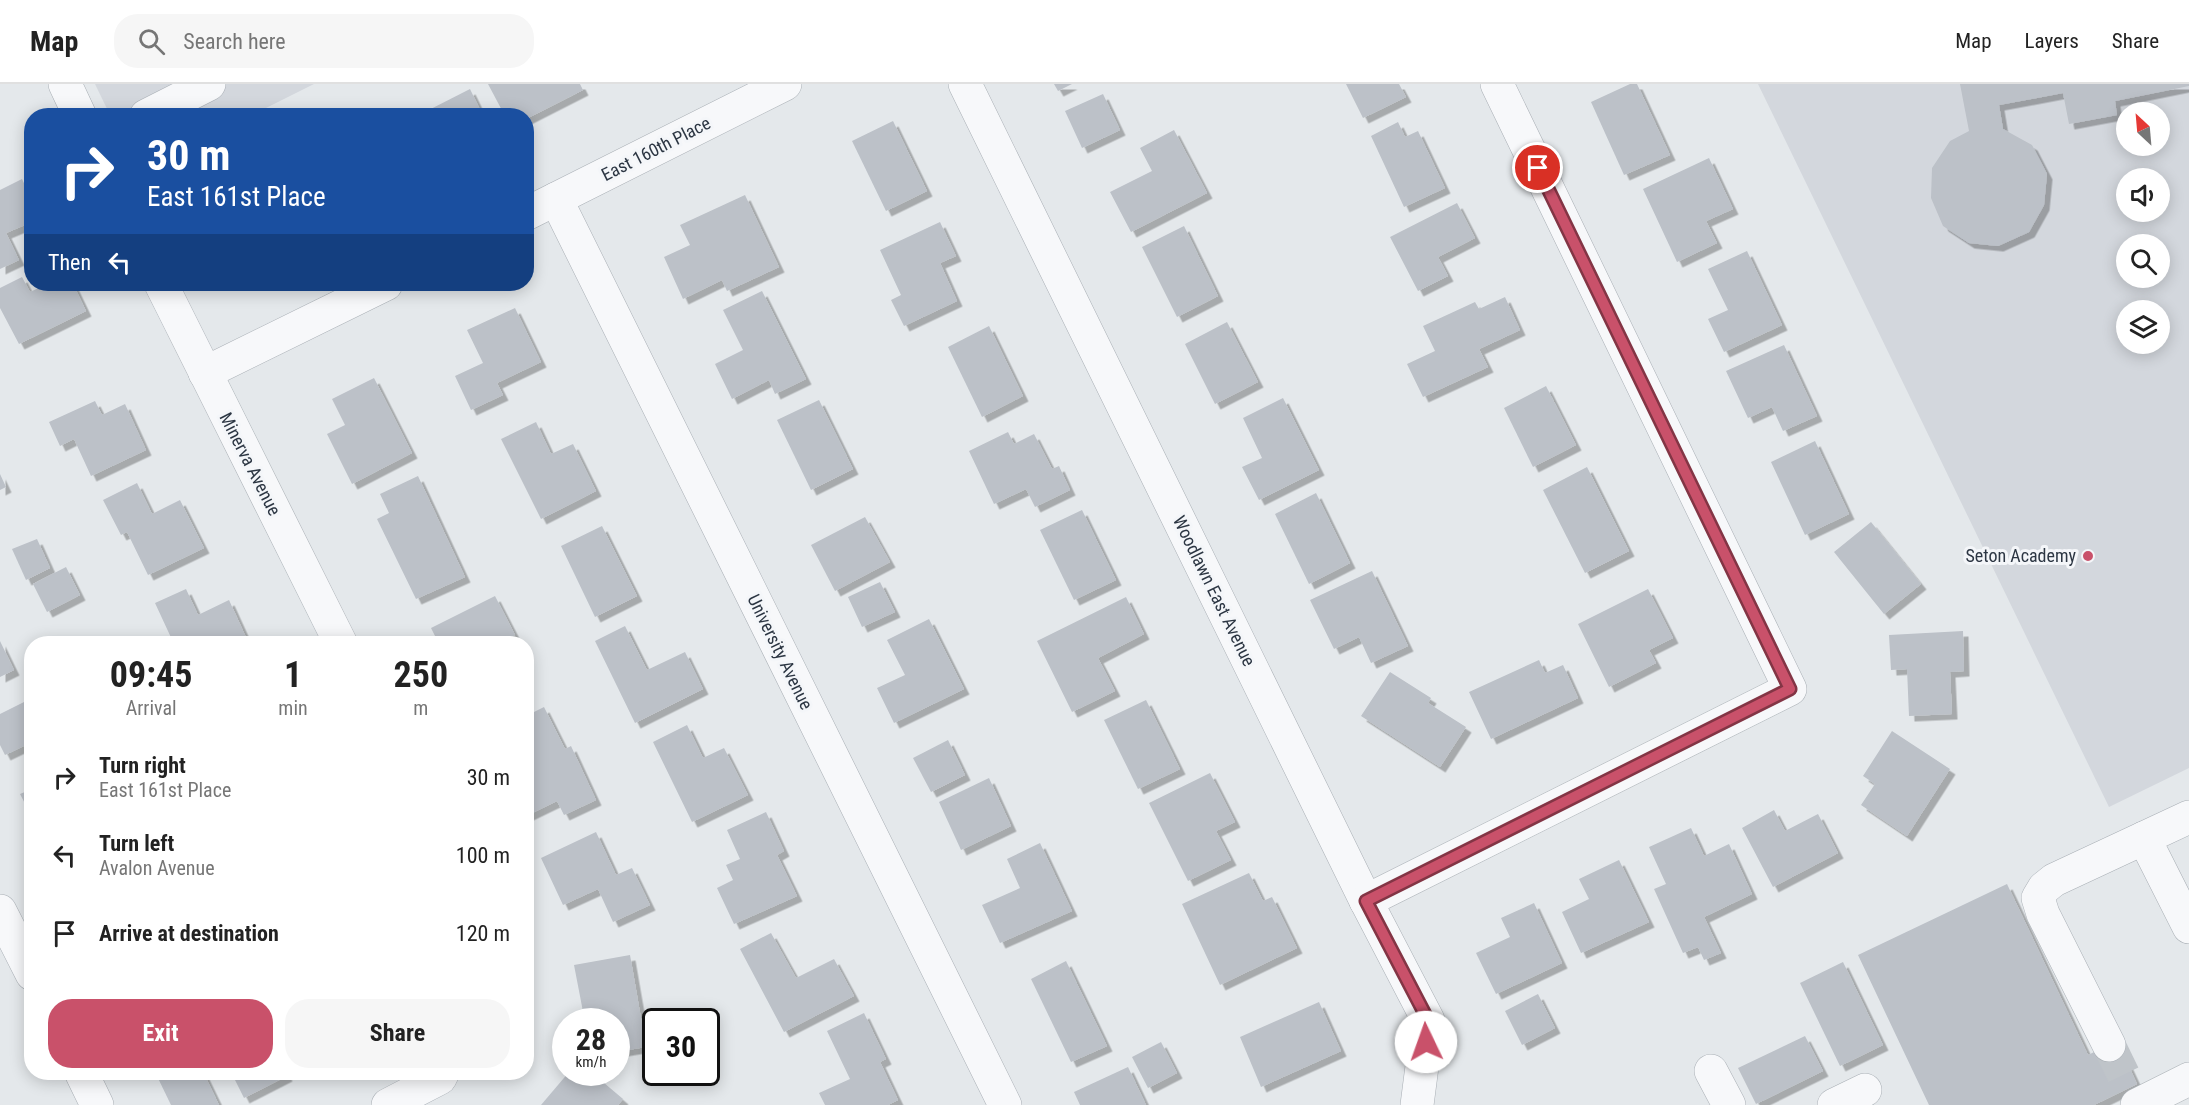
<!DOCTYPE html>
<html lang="en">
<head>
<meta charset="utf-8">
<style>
	:root { --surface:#fff; --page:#f6f6f6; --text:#222; --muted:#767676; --line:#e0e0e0; --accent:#c9516a }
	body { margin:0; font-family:"Roboto Condensed",sans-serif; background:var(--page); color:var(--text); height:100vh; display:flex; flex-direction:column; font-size:22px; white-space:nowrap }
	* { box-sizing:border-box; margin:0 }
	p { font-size:20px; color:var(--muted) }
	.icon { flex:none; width:33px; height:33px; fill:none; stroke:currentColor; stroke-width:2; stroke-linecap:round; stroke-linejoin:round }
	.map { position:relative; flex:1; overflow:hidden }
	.panel { position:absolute; left:24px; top:552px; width:510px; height:444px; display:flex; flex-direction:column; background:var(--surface); border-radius:24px; box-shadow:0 3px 15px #0003 }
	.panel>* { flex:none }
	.guide { position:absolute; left:24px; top:24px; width:510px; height:183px; border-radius:24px; box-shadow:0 3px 15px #0003; background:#1a4fa0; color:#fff; overflow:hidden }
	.needle { width:39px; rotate:334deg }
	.fabs { position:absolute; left:2116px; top:18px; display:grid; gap:12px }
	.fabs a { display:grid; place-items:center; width:54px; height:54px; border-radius:50%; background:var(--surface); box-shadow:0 3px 15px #0003; font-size:30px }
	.speed { position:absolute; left:552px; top:924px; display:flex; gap:12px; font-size:30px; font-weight:700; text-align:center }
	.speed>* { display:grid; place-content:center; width:78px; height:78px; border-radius:50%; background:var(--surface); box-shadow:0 3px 15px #0003; line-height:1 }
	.speed small { font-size:15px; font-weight:400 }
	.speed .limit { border:3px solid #111; border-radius:9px; background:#fff; color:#111 }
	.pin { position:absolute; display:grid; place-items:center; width:51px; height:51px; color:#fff; margin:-26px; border:3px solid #fff; border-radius:50%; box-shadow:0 2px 6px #0007 }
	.me { position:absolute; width:66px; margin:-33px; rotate:357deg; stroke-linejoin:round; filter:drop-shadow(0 0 4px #0008) }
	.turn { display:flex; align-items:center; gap:21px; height:126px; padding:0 24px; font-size:27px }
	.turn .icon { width:78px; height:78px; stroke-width:2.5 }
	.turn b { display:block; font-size:42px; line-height:51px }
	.then { display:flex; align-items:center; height:57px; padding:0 24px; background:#0003; gap:12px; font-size:22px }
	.eta { display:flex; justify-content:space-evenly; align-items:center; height:102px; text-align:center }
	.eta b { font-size:36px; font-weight:700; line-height:42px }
	.action { display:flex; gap:12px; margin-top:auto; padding:12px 24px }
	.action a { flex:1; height:69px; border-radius:24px; background:var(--accent); color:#fff; font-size:24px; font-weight:700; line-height:69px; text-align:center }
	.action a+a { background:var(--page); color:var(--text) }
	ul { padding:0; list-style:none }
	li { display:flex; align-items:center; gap:18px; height:78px; padding:0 24px }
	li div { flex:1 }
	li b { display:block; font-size:22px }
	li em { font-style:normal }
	header { display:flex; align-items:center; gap:36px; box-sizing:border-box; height:84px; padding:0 30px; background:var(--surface); border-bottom:2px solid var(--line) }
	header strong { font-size:28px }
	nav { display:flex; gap:33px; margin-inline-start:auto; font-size:21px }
	.search { width:420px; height:54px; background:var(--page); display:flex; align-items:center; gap:15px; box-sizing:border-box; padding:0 21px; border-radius:24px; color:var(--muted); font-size:22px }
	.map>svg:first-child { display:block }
	.built { fill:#d3d7dd; fill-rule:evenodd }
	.building { fill:#bcc1c8; filter:url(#shadow) }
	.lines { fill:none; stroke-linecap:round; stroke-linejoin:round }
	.minor-tunnel { stroke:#bfc4c9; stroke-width:33; stroke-dasharray:33 16; stroke-linecap:butt }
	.minor-casing { stroke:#a9afb5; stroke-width:34 }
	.minor { stroke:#f7f8fa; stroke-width:33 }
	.route-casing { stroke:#833545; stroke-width:15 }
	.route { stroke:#c9516a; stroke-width:10 }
	.poi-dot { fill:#c9516a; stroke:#f4f6f9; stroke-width:2 }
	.labels { text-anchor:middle; stroke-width:6; stroke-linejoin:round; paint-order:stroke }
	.street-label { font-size:18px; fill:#2c3643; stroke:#f4f6f9 }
	.poi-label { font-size:18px; fill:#2c3643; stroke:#f4f6f9; text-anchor:end }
</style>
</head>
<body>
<header>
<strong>Map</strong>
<div class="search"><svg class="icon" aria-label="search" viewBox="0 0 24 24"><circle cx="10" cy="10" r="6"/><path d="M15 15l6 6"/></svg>Search here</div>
<nav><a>Map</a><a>Layers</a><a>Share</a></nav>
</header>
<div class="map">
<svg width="2189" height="1021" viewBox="0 0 2189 1021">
	<defs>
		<filter id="shadow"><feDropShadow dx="5.5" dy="5.5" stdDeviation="0" flood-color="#0004"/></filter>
	</defs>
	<rect width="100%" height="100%" fill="#e4e8eb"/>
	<g class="built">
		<polygon points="95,0 314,0 250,32 110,31"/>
		<path d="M1758,0h431v684l-80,39zM2127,28h33v34h-33zM2127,94h33v34h-33zM2127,160h33v34h-33zM2127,226h33v34h-33z"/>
	</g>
	<g class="building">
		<polygon points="488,0 580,0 583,6 526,35 526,32 505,32"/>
		<polygon points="1054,0 1072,0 1058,7"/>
		<polygon points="1346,0 1399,0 1406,13 1363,34"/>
		<polygon points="1630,0 1637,0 1670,71 1624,91 1591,18"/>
		<polygon points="1960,0 2189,0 2189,2 2115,17 2117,31 2069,40 2063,9 1999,21 2003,45 2032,61 2047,90 2044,121 2029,148 1998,162 1969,159 1943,142 1931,114 1932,84 1950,57 1969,47"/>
		<polygon points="470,5 483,32 417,32"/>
		<polygon points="1103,10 1120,46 1082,64 1065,27"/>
		<polygon points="893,37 927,107 886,127 852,57"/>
		<polygon points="1398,38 1405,53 1418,47 1445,104 1404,123 1371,52"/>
		<polygon points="1174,46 1207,109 1131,148 1110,108 1152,87 1140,64"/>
		<polygon points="1709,74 1733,125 1706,137 1717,159 1677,178 1643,105"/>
		<polygon points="22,95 32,116 32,138 6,149 19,176 0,185 0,106"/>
		<polygon points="745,111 779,183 727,207 722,196 683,215 664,173 690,161 680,141"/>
		<polygon points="1457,119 1475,154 1438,173 1448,192 1418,207 1390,153"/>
		<polygon points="940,138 956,172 940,179 957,217 904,242 891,216 901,211 880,166"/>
		<polygon points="1184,142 1218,212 1177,233 1142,163"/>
		<polygon points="1747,167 1782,241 1724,268 1708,235 1728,226 1708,185"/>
		<polygon points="22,193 30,208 47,200 73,200 86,227 19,260 0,224 0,204"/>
		<polygon points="762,207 806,295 775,310 769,296 732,315 715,280 743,266 723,226"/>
		<polygon points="1505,213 1520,246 1479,265 1488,283 1423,313 1407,280 1435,267 1423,242 1475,218 1479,225"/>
		<polygon points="515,224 541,278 497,299 503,311 471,326 455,292 483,279 467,246"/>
		<polygon points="1227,238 1258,298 1215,320 1185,260"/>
		<polygon points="989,242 1023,312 982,333 948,263"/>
		<polygon points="1784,261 1817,332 1783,347 1772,323 1748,334 1726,287"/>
		<polygon points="374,294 412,369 352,400 327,350 345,341 332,315"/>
		<polygon points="1546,302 1576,361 1533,383 1504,324"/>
		<polygon points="1283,314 1319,386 1259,416 1242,383 1262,374 1243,334"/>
		<polygon points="819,316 853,385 811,406 777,336"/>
		<polygon points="95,317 102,331 125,320 146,366 91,392 74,355 60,362 49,338"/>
		<polygon points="536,338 551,370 573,360 596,407 541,435 501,355"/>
		<polygon points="1008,348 1014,360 1034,350 1052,385 1059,382 1070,406 1035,423 1026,405 994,420 969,367"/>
		<polygon points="1815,357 1849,430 1805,451 1771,378"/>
		<polygon points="1587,383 1629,467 1585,489 1543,406"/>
		<polygon points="0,390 6,403 0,406"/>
		<polygon points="418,392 465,493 416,515 377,435 389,429 380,410"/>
		<polygon points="137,399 152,430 180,416 204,464 148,491 127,448 121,451 103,416"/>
		<polygon points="1316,409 1350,479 1309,500 1275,430"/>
		<polygon points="1082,426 1116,496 1074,516 1040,446"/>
		<polygon points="865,433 890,478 835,507 811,461"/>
		<polygon points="1871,438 1921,500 1884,530 1834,468"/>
		<polygon points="602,442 637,512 595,533 561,462"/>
		<polygon points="37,455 50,484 26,496 12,465"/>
		<polygon points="66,483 80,511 47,528 33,500"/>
		<polygon points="1372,487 1408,562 1371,579 1359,553 1334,565 1310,516"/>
		<polygon points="880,498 895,528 862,543 848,513"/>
		<polygon points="186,505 198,531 229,516 249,560 174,560 155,519"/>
		<polygon points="1648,505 1673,554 1649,566 1656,579 1609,603 1578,540"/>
		<polygon points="495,512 515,551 499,560 439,560 431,544"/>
		<polygon points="1126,513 1144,550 1098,574 1115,607 1072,628 1037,557"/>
		<polygon points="929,535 964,605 894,639 877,604 905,591 887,556"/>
		<polygon points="625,542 647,586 685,568 703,605 635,639 595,557"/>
		<polygon points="1963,547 1964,587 1950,588 1952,630 1909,632 1907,585 1891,586 1889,551"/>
		<polygon points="0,557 14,586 0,593"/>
		<polygon points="1539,576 1545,589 1563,581 1578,614 1491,655 1469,608"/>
		<polygon points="1390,588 1431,614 1428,619 1466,643 1440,683 1361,632"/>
		<polygon points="32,614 32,658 5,671 0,661 0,630"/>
		<polygon points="1146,616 1180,685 1138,705 1104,636"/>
		<polygon points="544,623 565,665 571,662 596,716 564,731 557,717 526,732 526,683 531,681 526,673 526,632"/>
		<polygon points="687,641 703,674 724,664 748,711 692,738 653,658"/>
		<polygon points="1892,647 1950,685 1907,752 1861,721 1875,700 1863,692"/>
		<polygon points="948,656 965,691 931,708 913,674"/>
		<polygon points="1210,689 1235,738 1216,747 1231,776 1188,797 1149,719"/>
		<polygon points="989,694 1011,742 961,766 939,718"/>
		<polygon points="32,705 32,733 20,710"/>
		<polygon points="1774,726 1785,747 1818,730 1838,769 1773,803 1742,744"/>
		<polygon points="766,728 784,767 777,771 797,812 734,840 717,804 733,796 726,781 740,775 727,746"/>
		<polygon points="1691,744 1704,772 1729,760 1752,810 1704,833 1721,869 1704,876 1698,863 1683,869 1654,805 1666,800 1649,763"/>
		<polygon points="596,748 616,791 632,784 650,821 613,838 598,805 563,821 541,774"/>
		<polygon points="1040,759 1072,827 1000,859 982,821 1020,804 1007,775"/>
		<polygon points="1619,776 1649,838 1581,869 1562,828 1589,815 1579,795"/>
		<polygon points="1249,789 1263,817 1272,813 1297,864 1220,901 1182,820"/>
		<polygon points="2007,800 2088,971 2117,957 2137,1000 2094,1021 1929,1021 1858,871"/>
		<polygon points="1534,819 1562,879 1496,910 1476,869 1510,853 1501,834"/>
		<polygon points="771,849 796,894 834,875 854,912 784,948 740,865"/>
		<polygon points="630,871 646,963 616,968 616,938 585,938 574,881"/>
		<polygon points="1066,877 1107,962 1071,978 1031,895"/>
		<polygon points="1843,878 1883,961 1840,982 1800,899"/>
		<polygon points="1538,910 1555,944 1522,961 1505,927"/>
		<polygon points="1319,918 1341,967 1261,1003 1240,953"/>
		<polygon points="864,929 886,975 880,978 898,1016 888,1021 825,1021 819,1009 850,995 827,947"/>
		<polygon points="1805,952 1823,987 1756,1020 1738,984"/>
		<polygon points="1161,958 1177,989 1148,1004 1132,973"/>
		<polygon points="1128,983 1146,1021 1080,1021 1074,1008"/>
		<polygon points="155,988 203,988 219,1021 171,1021"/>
		<polygon points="231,988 285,988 287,992 244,1014"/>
		<polygon points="569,988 591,988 623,1015 618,1021 541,1021"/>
	</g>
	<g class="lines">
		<polyline class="minor-tunnel" points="2109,961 2130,1004"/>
		<g class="minor-casing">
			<g id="minor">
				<polyline points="65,0 80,32"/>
				<polyline points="965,0 1366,817 1428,936 1417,1021"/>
				<polyline points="146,32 209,0"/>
				<polyline points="556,115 1005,1021"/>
				<polyline points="526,130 785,0"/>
				<polyline points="161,200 341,560"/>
				<polyline points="205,289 386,200"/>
				<polyline points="2189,733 2144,754 2189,843"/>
				<polyline points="1366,817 1790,605 1497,0"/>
				<polyline points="0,827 32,890"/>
				<polyline points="2109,961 2043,830 2038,814 2044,804 2054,796 2144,754"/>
				<polyline points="1711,987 1729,1021"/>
				<polyline points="81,988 97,1021"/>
				<polyline points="388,1021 440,994 443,988"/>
				<polyline points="1834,1021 1865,1006"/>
				<polyline points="2137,1021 2189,995"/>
			</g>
		</g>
		<use href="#minor" class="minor"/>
	</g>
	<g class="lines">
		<g class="route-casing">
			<polyline id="route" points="1426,958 1428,936 1366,817 1790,605 1538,84"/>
		</g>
		<use href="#route" class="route"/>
	</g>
	<circle class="poi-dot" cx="2088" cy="472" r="6"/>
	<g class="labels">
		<g class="street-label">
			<text transform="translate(656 65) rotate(-27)" y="6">East 160th Place</text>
			<text transform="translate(250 380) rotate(63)" y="6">Minerva Avenue</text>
			<text transform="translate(1214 507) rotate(64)" y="6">Woodlawn East Avenue</text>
			<text transform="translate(780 568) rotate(64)" y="6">University Avenue</text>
		</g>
		<g class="poi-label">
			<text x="2076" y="478">Seton Academy</text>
		</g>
	</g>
</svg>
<div class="fabs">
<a><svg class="needle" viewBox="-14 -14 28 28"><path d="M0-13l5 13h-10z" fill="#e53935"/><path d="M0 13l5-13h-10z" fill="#767676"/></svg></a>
<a><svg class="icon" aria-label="sound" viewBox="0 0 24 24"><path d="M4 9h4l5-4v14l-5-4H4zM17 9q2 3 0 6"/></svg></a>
<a><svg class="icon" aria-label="search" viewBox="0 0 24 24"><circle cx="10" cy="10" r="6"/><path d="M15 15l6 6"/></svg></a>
<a><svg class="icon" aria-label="layers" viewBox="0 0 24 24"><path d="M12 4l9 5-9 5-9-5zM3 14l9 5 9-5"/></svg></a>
</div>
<div class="speed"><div>28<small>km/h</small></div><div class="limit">30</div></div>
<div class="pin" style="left:1538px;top:84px;background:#d93025"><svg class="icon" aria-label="arrive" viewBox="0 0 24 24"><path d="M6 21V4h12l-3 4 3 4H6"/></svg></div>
<svg class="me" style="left:1426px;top:958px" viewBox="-20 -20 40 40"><circle r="19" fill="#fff"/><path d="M0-13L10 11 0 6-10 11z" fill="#c9516a"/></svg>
<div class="guide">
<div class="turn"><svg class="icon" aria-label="right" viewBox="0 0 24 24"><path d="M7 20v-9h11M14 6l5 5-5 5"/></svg><div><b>30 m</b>East 161st Place</div></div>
<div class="then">Then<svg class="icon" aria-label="left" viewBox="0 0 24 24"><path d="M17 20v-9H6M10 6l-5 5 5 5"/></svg></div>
</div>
<section class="panel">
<div class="eta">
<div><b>09:45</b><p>Arrival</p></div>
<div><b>1</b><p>min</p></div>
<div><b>250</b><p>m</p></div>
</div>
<ul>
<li><svg class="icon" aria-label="right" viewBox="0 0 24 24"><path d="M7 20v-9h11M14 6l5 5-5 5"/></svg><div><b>Turn right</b><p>East 161st Place</p></div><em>30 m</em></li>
<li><svg class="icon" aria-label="left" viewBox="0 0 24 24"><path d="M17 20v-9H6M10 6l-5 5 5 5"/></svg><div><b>Turn left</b><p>Avalon Avenue</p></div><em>100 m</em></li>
<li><svg class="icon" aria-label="arrive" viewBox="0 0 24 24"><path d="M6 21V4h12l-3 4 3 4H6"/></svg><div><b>Arrive at destination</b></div><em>120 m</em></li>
</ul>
<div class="action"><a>Exit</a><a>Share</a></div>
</section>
</div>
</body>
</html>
